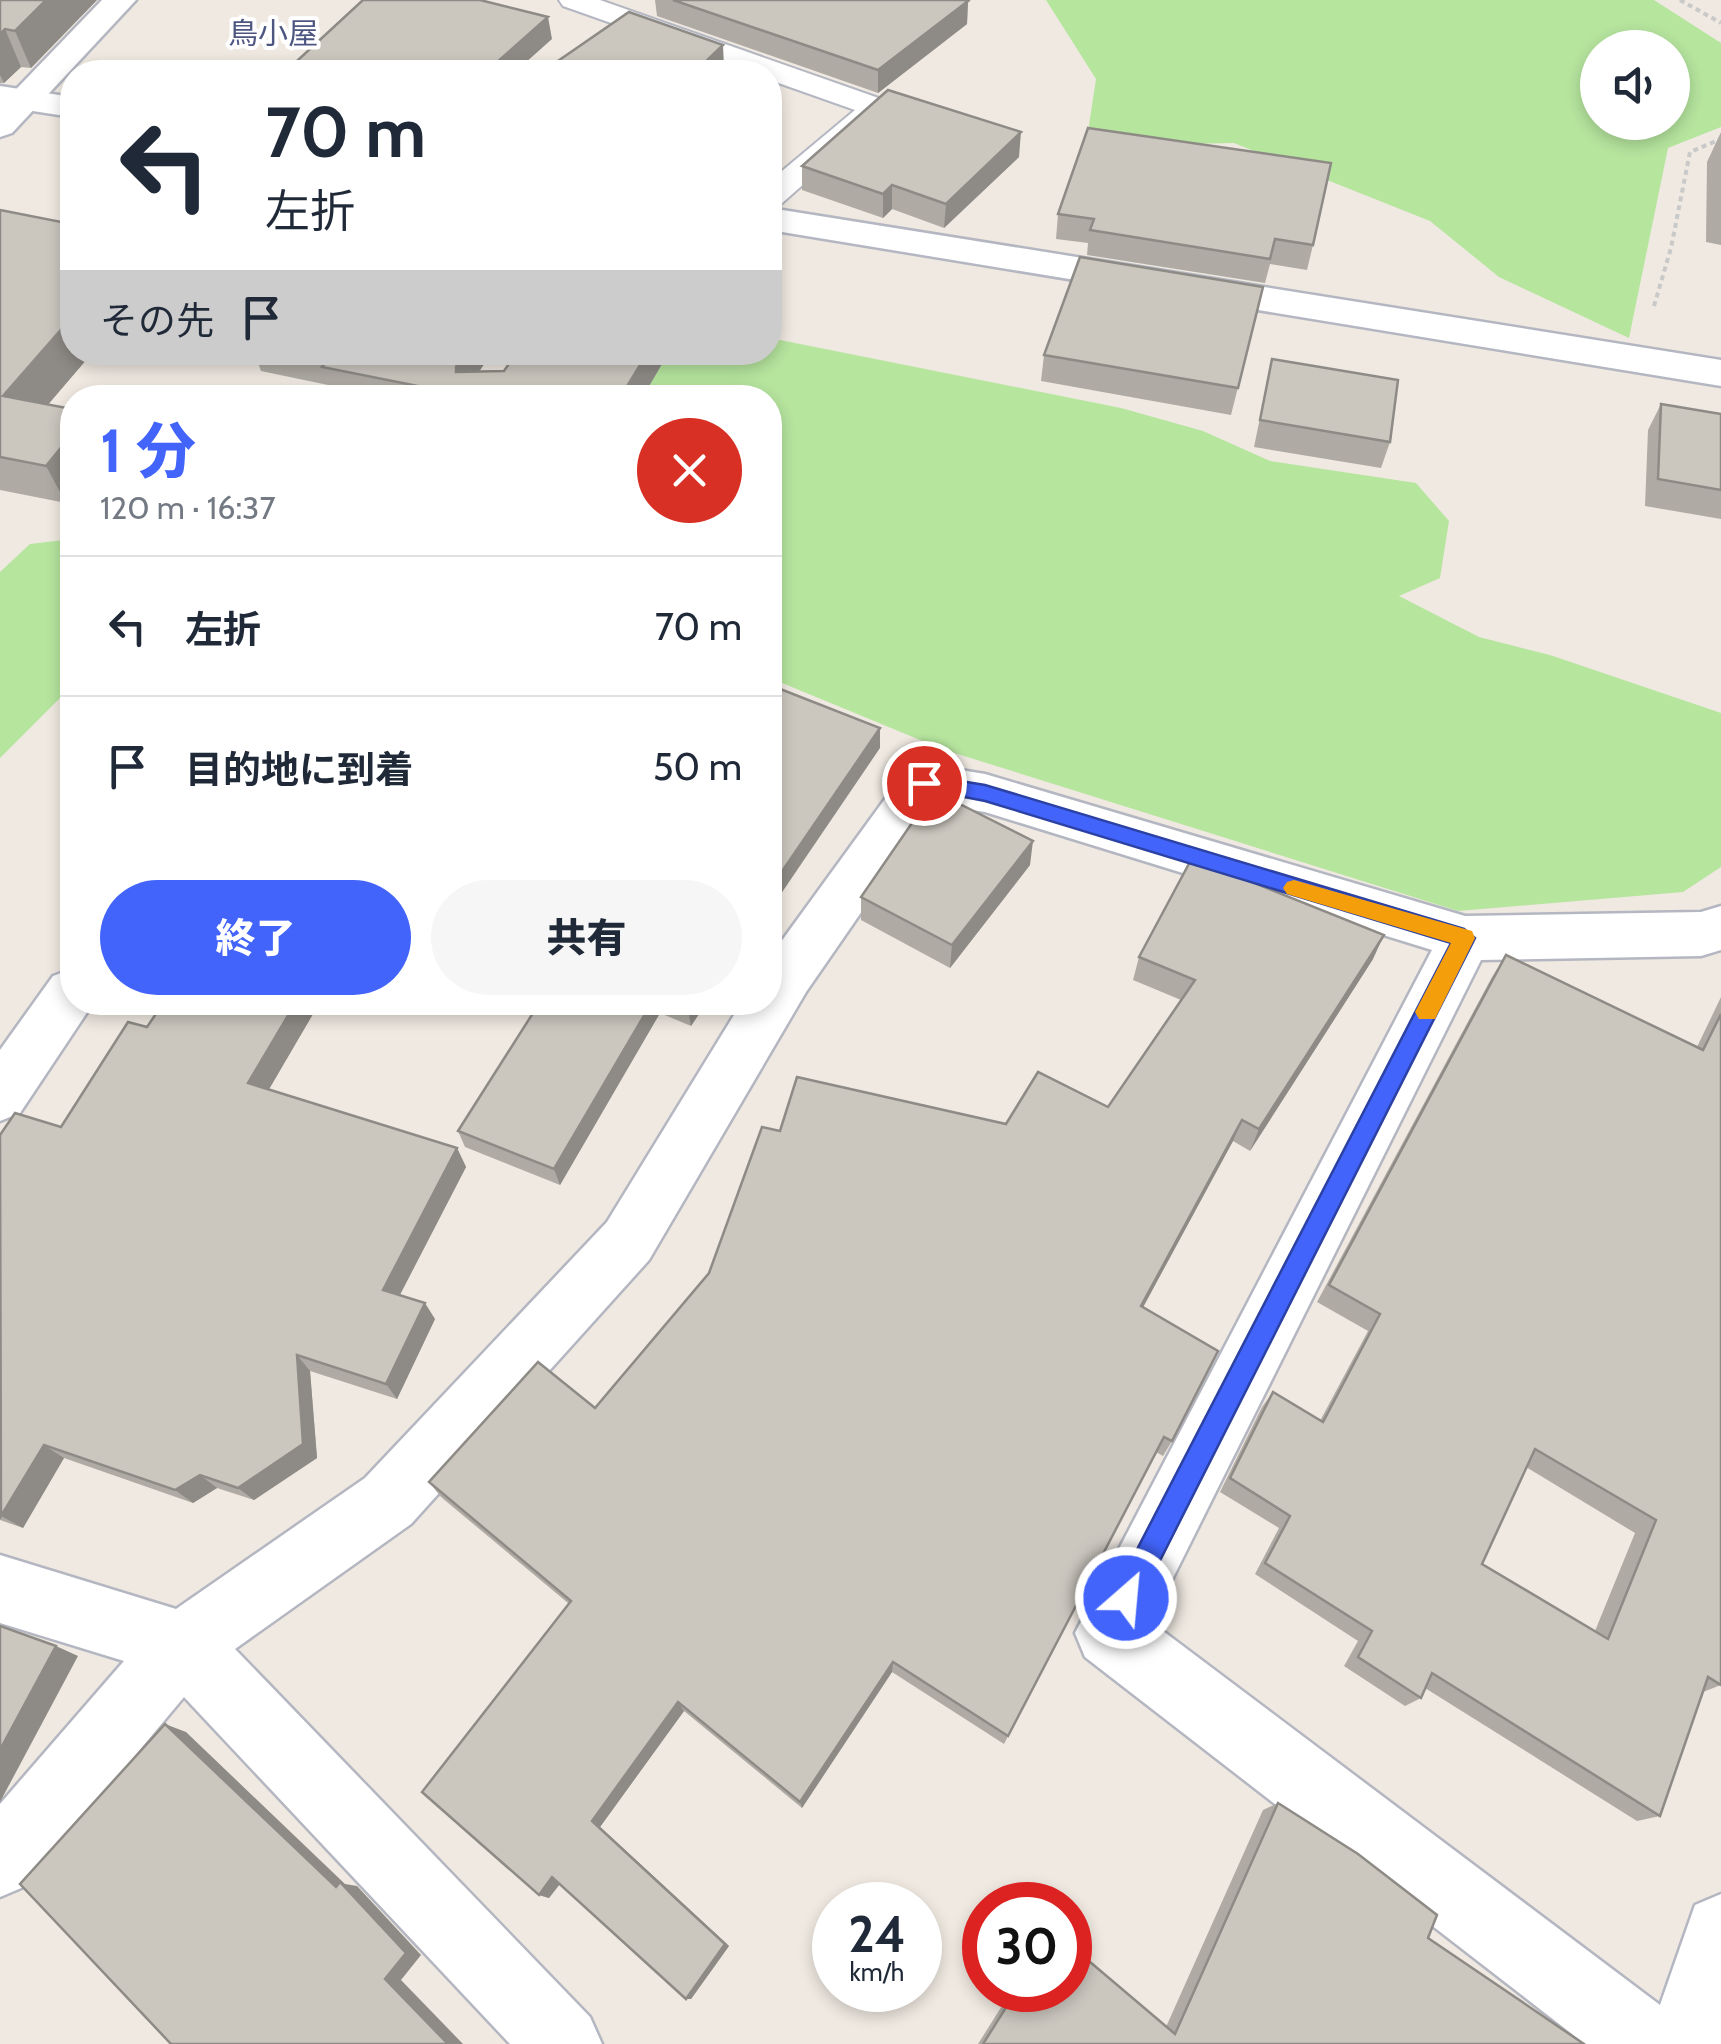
<!DOCTYPE html>
<html lang="ja">
<head>
<meta charset="utf-8">
<style>
	:root { --surface:#fff; --page:#f6f6f7; --text:#1f2937; --muted:#747a83; --line:#e0e1e3; --accent:#4264fb }
	body { margin:0; font-family:Cabin,"Noto Sans JP",sans-serif; background:var(--page); color:var(--text); height:100vh; display:flex; flex-direction:column; font-size:38px; white-space:nowrap }
	* { box-sizing:border-box; margin:0 }
	p { font-size:32px; color:var(--muted) }
	.icon { flex:none; width:55px; height:55px; fill:none; stroke:currentColor; stroke-width:2; stroke-linecap:round; stroke-linejoin:round }
	.map { position:relative; flex:1; overflow:hidden }
	.details { position:absolute; left:60px; top:385px; width:722px; height:630px; display:flex; flex-direction:column; background:var(--surface); border-radius:40px; box-shadow:0 5px 15px #0003 }
	.details>* { flex:none }
	.top-card { position:absolute; left:60px; top:60px; width:722px; height:305px; border-radius:40px; box-shadow:0 5px 15px #0003; background:#fff; color:var(--text); overflow:hidden }
	.controls { position:absolute; left:1580px; top:30px; display:grid; gap:20px }
	.controls a { display:grid; place-items:center; width:110px; height:110px; border-radius:50%; background:var(--surface); box-shadow:0 5px 15px #0003; font-size:50px }
	.speed { position:absolute; left:812px; top:1882px; display:flex; gap:20px; font-size:50px; font-weight:700; text-align:center }
	.speed>* { display:grid; place-content:center; width:130px; height:130px; border-radius:50%; background:var(--surface); box-shadow:0 5px 15px #0003; line-height:1 }
	.speed small { font-size:25px; font-weight:400 }
	.speed .limit { border:15px solid #d22; background:#fff; color:#111 }
	.pin { position:absolute; display:grid; place-items:center; width:85px; height:85px; color:#fff; margin:-42px; border:5px solid #fff; border-radius:50%; box-shadow:0 2px 10px #0007 }
	.me { position:absolute; width:110px; margin:-55px; rotate:27deg; stroke-linejoin:round; filter:drop-shadow(0 0 8px #0008) }
	.turn { display:flex; align-items:center; gap:35px; height:210px; padding:0 40px; font-size:45px }
	.turn .icon { width:130px; height:130px; stroke-width:2.5 }
	.turn b { display:block; font-size:70px; line-height:85px }
	.then { display:flex; align-items:center; height:95px; padding:0 40px; background:#0003; gap:20px; font-size:38px }
	.round { display:grid; place-items:center; flex:none; width:105px; height:105px; border-radius:52px; background:var(--page) }
	.overview { display:flex; align-items:center; justify-content:space-between; height:170px; padding:0 40px }
	h1 { font-size:60px; font-weight:800; line-height:75px; color:var(--accent) }
	.button { display:flex; gap:20px; margin-top:auto; padding:20px 40px }
	.button a { flex:1; height:115px; border-radius:60px; background:var(--accent); color:#fff; font-size:40px; font-weight:800; line-height:115px; text-align:center }
	.button a+a { background:var(--page); color:var(--text) }
	ul { padding:0; list-style:none }
	li { display:flex; align-items:center; gap:30px; height:140px; padding:0 40px; border-top:2px solid var(--line) }
	li div { flex:1 }
	li b { display:block; font-size:38px }
	li em { font-style:normal }
	.map>svg:first-child { display:block }
	.green { fill:#b6e59e; fill-rule:evenodd }
	.lines { fill:none; stroke-linecap:round; stroke-linejoin:round }
	.service-casing { stroke:#b4b7c1; stroke-width:4 }
	.minor-casing { stroke:#b4b7c1; stroke-width:5 }
	.tertiary-casing { stroke:#b4b7c1; stroke-width:5 }
	.path { stroke:#c9c9c9; stroke-width:4; stroke-dasharray:5 4; stroke-linecap:butt }
	.service { fill:#fff; fill-rule:evenodd }
	.minor { fill:#fff; fill-rule:evenodd }
	.tertiary { fill:#fff; fill-rule:evenodd }
	.wall { fill:#afaba4; fill-rule:evenodd }
	.shaded-wall { fill:#8e8b86 }
	.building { fill:#cbc7bf; stroke:#8e8b86; stroke-width:2.5; fill-rule:evenodd }
	.route { fill:#4264fb; stroke:#2b41a3; stroke-width:2.5 }
	.slow { fill:#f59e0b }
	.labels { text-anchor:middle; stroke-width:8; stroke-linejoin:round; paint-order:stroke }
	.far-quarter-label { font-size:30px; fill:#4d5680; stroke:#fff }
</style>
</head>
<body>
<div class="map">
<svg width="1721" height="2044" viewBox="0 0 1721 2044">
	<rect width="100%" height="100%" fill="#efe9e1"/>
	<g class="green">
		<path d="M1046,0h608l67,43v84l-53,21 -39,190 -130,-61 -69,-56 -196,-78 -103,2 -43,-13 8,-53zM1598,48h74v74h-74z"/>
		<polygon points="770,338 1121,408 1203,431 1270,461 1416,483 1449,521 1440,578 1399,596 1479,637 1550,655 1721,713 1721,867 1683,892 1458,911 942,749 770,678 770,398 655,397 657,393 638,372 660,353 770,352"/>
		<polygon points="72,539 72,692 63,695 0,758 0,572 30,544"/>
	</g>
	<g class="lines">
		<g class="service-casing">
			<polygon id="service" points="559,0 600,0 887,101 891,107 781,204 770,207 770,181 855,110 770,80 770,72 750,72 563,6"/>
		</g>
		<g class="minor-casing">
			<g id="minor">
				<polygon points="102,0 136,0 12,133 0,137 0,106"/>
				<polygon points="924,764 985,774 1465,916 1701,912 1721,906 1721,950 1701,956 1481,960 1151,1622 1660,2005 1695,1905 1721,1894 1721,2044 1585,2044 1085,1657 1075,1633 1432,950 985,812 936,804 806,992 649,1260 411,1524 235,1649 590,2017 602,2044 510,2044 184,1697 26,1886 0,1897 0,1804 124,1661 0,1623 0,1555 176,1609 365,1478 607,1222 742,1002 770,1002 770,957 906,770"/>
				<polygon points="72,969 72,1002 94,1002 20,1113 0,1121 0,1050 53,976"/>
			</g>
		</g>
		<g class="tertiary-casing">
			<g id="tertiary">
				<polygon points="0,86 72,97 72,117 0,106"/>
				<polygon points="770,208 1721,360 1721,386 770,230"/>
			</g>
		</g>
		<g class="path">
			<polyline points="1680,0 1721,23"/>
			<polyline points="1654,306 1671,248 1690,152 1721,139"/>
		</g>
		<use href="#service" class="service"/>
		<use href="#minor" class="minor"/>
		<use href="#tertiary" class="tertiary"/>
	</g>
	<g class="wall">
		<polygon points="0,0 97,0 31,68 21,67 4,83 0,83"/>
		<polygon points="655,0 964,0 968,1 967,24 878,93 657,16"/>
		<polygon points="1088,128 1313,245 1307,270 1270,264 1265,283 1087,255 1088,243 1056,239 1058,214"/>
		<polygon points="1721,132 1721,245 1706,242 1707,162"/>
		<polygon points="1019,157 944,228 892,209 883,218 802,190 802,166"/>
		<polygon points="0,210 72,352 93,352 48,404 72,409 72,495 66,503 0,490"/>
		<polygon points="1263,287 1231,415 1041,381 1044,355"/>
		<polygon points="254,352 492,352 479,372 504,371 517,352 669,352 642,398 340,398 331,396 328,385 261,371"/>
		<polygon points="1272,359 1390,442 1381,468 1254,447"/>
		<polygon points="1661,404 1721,414 1721,519 1645,506 1648,430"/>
		<polygon points="1030,865 950,968 861,920 861,897"/>
		<path d="M1506,955l191,92 24,-50v688l-18,7 -43,124 -23,5 -212,-133 -4,10 -16,8 -61,-40 14,-25 -103,-67 24,-46 -59,-36 42,-85 11,-15 47,29 48,-90 -51,-29 175,-325zM1526,1467l109,66 -40,98 -113,-67z"/>
		<polygon points="1139,957 1373,959 1250,1151 1233,1141 1143,1307 1172,1441 1163,1456 1156,1452 1004,1744 892,1672 802,1808 684,1711 600,1827 729,1946 691,1999 560,1884 549,1898 539,1895 568,1603 441,1497 429,1482 595,1408 709,1273 780,1131 1006,1124 1108,1107 1181,1000 1133,980"/>
		<polygon points="164,1002 320,1002 269,1089 457,1148 466,1167 400,1295 435,1319 397,1399 310,1371 317,1458 254,1500 217,1488 193,1503 64,1458 23,1528 0,1520 0,1135 61,1127 147,1027"/>
		<polygon points="540,1002 707,1002 691,1026 660,1013 560,1185 465,1147 458,1131"/>
		<polygon points="1278,1803 1428,1938 1584,2044 978,2044 1012,1990 1070,1990 1166,2027 1263,1810"/>
	</g>
	<g class="shaded-wall">
		<polygon points="46,0 97,0 31,68 15,31"/>
		<polygon points="968,1 967,24 878,93 878,70"/>
		<polygon points="548,17 552,39 515,72 486,72"/>
		<polygon points="5,29 21,67 4,83 0,75 0,34"/>
		<polygon points="723,45 724,67 719,72 695,72"/>
		<polygon points="1021,132 1019,157 944,228 946,204"/>
		<polygon points="892,185 892,209 883,218 883,194"/>
		<polygon points="72,317 72,352 93,352 23,434 3,396"/>
		<polygon points="466,352 492,352 463,396 456,367"/>
		<polygon points="648,352 669,352 642,398 620,398"/>
		<polygon points="72,434 72,495 66,503 46,466"/>
		<polygon points="880,728 880,748 770,910 770,889"/>
		<polygon points="1033,841 1030,865 950,968 952,945"/>
		<polygon points="1384,935 1373,959 1250,1151 1259,1129"/>
		<polygon points="296,1002 320,1002 261,1103 248,1083"/>
		<polygon points="652,1002 658,1002 660,1013 560,1185 554,1169"/>
		<polygon points="692,1002 707,1002 691,1026 688,1009"/>
		<polygon points="1242,1120 1233,1141 1134,1324 1141,1306"/>
		<polygon points="457,1148 466,1167 394,1306 383,1290"/>
		<polygon points="425,1303 435,1319 397,1399 386,1384"/>
		<polygon points="297,1355 310,1371 317,1458 254,1500 238,1488"/>
		<polygon points="44,1445 64,1458 23,1528 1,1516"/>
		<polygon points="200,1475 217,1488 193,1503 175,1490"/>
		<polygon points="56,1646 78,1656 0,1802 0,1750"/>
		<polygon points="893,1662 892,1672 802,1808 800,1802"/>
		<polygon points="678,1702 684,1711 600,1827 729,1946 691,1999 686,1999 592,1821"/>
		<polygon points="165,1724 186,1732 345,1884 357,1886 421,1955 401,1980 463,2044 448,2044 385,1979"/>
		<polygon points="552,1877 562,1881 549,1898 539,1895"/>
	</g>
	<g class="building">
		<polygon points="0,0 46,0 15,31 5,29 0,34"/>
		<polygon points="363,0 480,0 548,17 486,72 285,72"/>
		<polygon points="673,0 964,0 968,1 878,70"/>
		<polygon points="629,12 723,45 695,72 542,72"/>
		<polygon points="888,90 1021,132 946,204 892,185 883,194 802,166"/>
		<polygon points="1088,128 1331,163 1313,245 1275,239 1270,259 1090,230 1094,219 1058,214"/>
		<polygon points="0,210 66,223 72,217 72,317 3,396 72,409 72,434 46,466 0,457"/>
		<polygon points="1080,257 1263,287 1238,388 1044,355"/>
		<polygon points="301,352 466,352 456,367 456,372 504,371 517,352 648,352 620,398 478,398 322,367 329,358"/>
		<polygon points="1272,359 1398,380 1390,442 1260,420"/>
		<polygon points="1661,404 1721,414 1721,490 1658,479"/>
		<polygon points="770,685 880,728 770,889"/>
		<polygon points="934,791 1033,841 952,945 861,897"/>
		<polygon points="1192,858 1384,935 1259,1129 1242,1120 1141,1306 1218,1351 1172,1441 1164,1437 1008,1736 893,1662 800,1802 678,1702 592,1821 725,1944 686,1999 552,1877 539,1895 422,1792 571,1601 429,1482 538,1362 595,1408 709,1273 762,1127 780,1131 797,1077 1006,1124 1038,1072 1108,1107 1195,980 1139,957"/>
		<path d="M1506,955l197,95 18,-36v671l-13,-8 -48,139 -228,-143 -11,25 -63,-41 14,-26 -107,-68 25,-47 -60,-38 43,-86 50,30 57,-108 -51,-29zM1535,1449l121,71 -48,119 -126,-75z"/>
		<polygon points="164,1002 296,1002 248,1083 457,1148 383,1290 425,1303 386,1384 297,1355 303,1444 238,1488 200,1475 175,1490 44,1445 1,1516 0,1135 15,1113 61,1127 128,1022 147,1027"/>
		<polygon points="540,1002 652,1002 554,1169 458,1131"/>
		<polygon points="674,1002 692,1002 688,1009"/>
		<polygon points="0,1626 56,1646 0,1750"/>
		<polygon points="165,1724 336,1887 340,1882 406,1953 385,1979 448,2044 171,2044 20,1884"/>
		<polygon points="1278,1803 1358,1854 1437,1915 1428,1938 1584,2044 983,2044 1017,1990 1070,1990 1070,1945 1175,2034"/>
	</g>
	<polygon class="route" points="924,775 985,785 1464,929 1475,938 1136,1608 1126,1612 1117,1608 1113,1598 1117,1588 1451,943 985,801 917,788 914,783"/>
	<polygon class="slow" points="1294,880 1472,931 1475,938 1435,1019 1419,1019 1415,1012 1451,943 1287,894 1283,888 1287,882"/>
	<g class="labels">
		<g class="far-quarter-label">
			<text x="273" y="44">鳥小屋</text>
		</g>
	</g>
</svg>
<div class="controls">
<a><svg class="icon" aria-label="sound" viewBox="0 0 24 24"><path d="M4 9h4l5-4v14l-5-4H4zM17 9q2 3 0 6"/></svg></a>
</div>
<div class="speed"><div>24<small>km/h</small></div><div class="limit">30</div></div>
<div class="pin" style="left:924px;top:783px;background:#d93025"><svg class="icon" aria-label="arrive" viewBox="0 0 24 24"><path d="M6 21V4h12l-3 4 3 4H6"/></svg></div>
<svg class="me" style="left:1126px;top:1598px" viewBox="-20 -20 40 40"><circle r="17" fill="#4264fb" stroke="#fff" stroke-width="3"/><path d="M0-11L8 9 0 5-8 9z" fill="#fff"/></svg>
<div class="top-card">
<div class="turn"><svg class="icon" aria-label="left" viewBox="0 0 24 24"><path d="M17 20v-9H6M10 6l-5 5 5 5"/></svg><div><b>70 m</b>左折</div></div>
<div class="then">その先<svg class="icon" aria-label="arrive" viewBox="0 0 24 24"><path d="M6 21V4h12l-3 4 3 4H6"/></svg></div>
</div>
<section class="details">
<div class="overview"><div><h1>1 分</h1><p>120 m · 16:37</p></div><a class="round" style="background:#d93025;color:#fff"><svg class="icon" aria-label="close" viewBox="0 0 24 24"><path d="M6 6l12 12M18 6L6 18"/></svg></a></div>
<ul>
<li><svg class="icon" aria-label="left" viewBox="0 0 24 24"><path d="M17 20v-9H6M10 6l-5 5 5 5"/></svg><div><b>左折</b></div><em>70 m</em></li>
<li><svg class="icon" aria-label="arrive" viewBox="0 0 24 24"><path d="M6 21V4h12l-3 4 3 4H6"/></svg><div><b>目的地に到着</b></div><em>50 m</em></li>
</ul>
<div class="button"><a>終了</a><a>共有</a></div>
</section>
</div>
</body>
</html>
